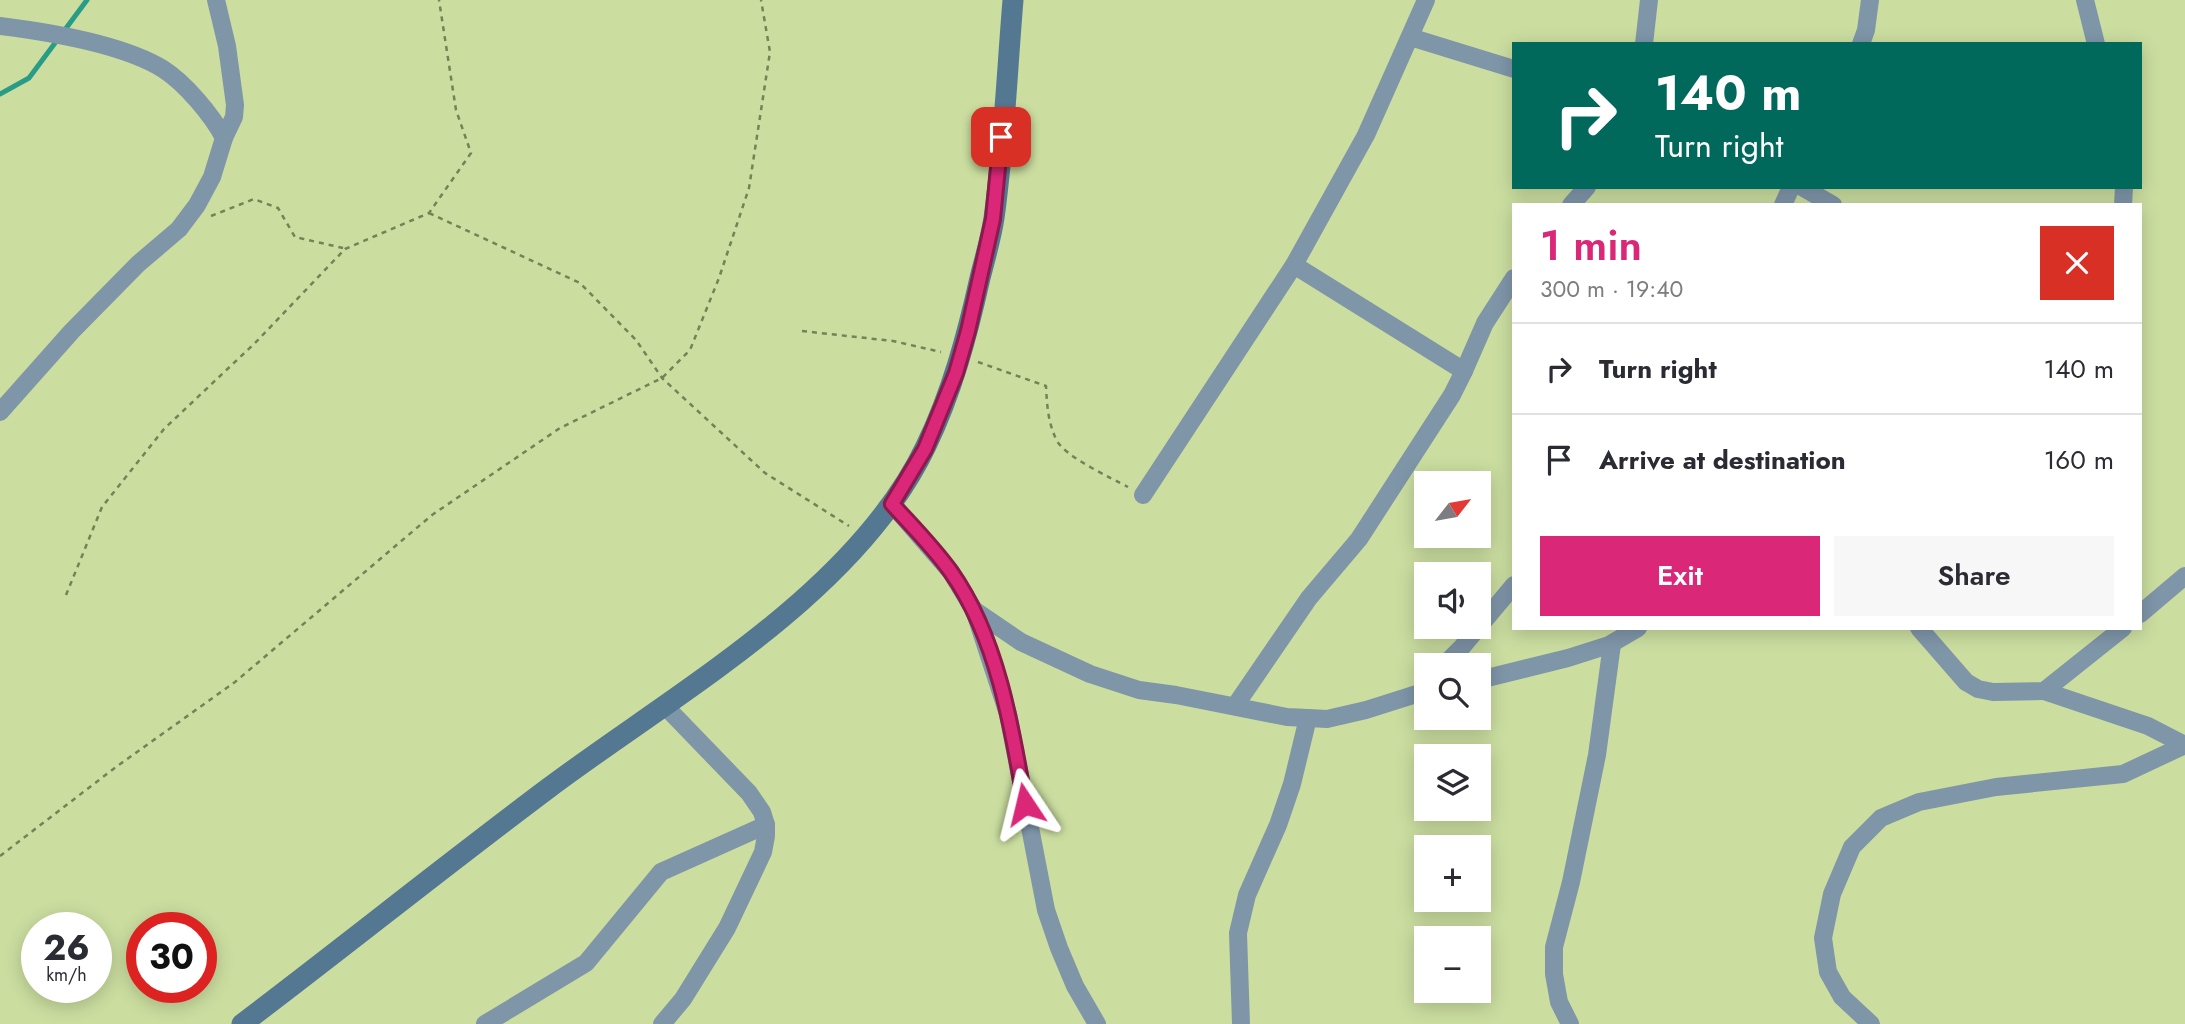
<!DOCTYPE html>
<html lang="en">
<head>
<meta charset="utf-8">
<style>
	:root { --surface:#fff; --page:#f7f7f7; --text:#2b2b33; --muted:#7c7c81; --line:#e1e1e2; --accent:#db2777 }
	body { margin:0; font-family:Jost,sans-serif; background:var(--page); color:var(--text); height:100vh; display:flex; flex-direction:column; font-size:26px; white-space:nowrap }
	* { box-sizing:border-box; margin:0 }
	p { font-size:23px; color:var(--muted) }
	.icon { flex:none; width:38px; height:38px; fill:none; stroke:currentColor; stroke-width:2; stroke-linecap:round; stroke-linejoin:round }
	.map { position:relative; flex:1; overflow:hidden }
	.panel { position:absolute; left:1512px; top:203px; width:630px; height:427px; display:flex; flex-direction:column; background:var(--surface); border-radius:0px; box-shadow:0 4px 18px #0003 }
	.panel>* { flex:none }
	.banner { position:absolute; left:1512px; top:42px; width:630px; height:147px; border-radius:0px; box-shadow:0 4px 18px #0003; background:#00695c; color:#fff; overflow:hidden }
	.needle { width:46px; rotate:59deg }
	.fabs { position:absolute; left:1414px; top:471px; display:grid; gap:14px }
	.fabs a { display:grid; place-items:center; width:77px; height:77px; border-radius:0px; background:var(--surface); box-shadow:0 4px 18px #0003; font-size:35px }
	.speed { position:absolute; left:21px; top:912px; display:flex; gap:14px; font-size:35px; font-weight:700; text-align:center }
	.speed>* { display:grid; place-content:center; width:91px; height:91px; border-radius:50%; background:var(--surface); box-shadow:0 4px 18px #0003; line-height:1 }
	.speed small { font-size:18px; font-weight:400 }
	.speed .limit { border:10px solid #d22; background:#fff; color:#111 }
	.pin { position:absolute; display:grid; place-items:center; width:60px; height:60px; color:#fff; margin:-30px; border-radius:14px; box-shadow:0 4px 10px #0006 }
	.me { position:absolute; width:77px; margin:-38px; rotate:350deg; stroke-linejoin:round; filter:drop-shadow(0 0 5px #0008) }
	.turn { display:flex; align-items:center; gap:24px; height:147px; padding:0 28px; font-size:32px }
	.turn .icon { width:91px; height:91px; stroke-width:2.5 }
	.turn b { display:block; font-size:49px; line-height:60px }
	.round { display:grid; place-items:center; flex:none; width:74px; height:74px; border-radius:0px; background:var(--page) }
	.overview { display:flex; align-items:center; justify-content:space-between; height:119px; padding:0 28px }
	h1 { font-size:42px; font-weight:600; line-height:52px; color:var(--accent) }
	.action { display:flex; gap:14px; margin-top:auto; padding:14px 28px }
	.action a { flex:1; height:80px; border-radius:0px; background:var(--accent); color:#fff; font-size:28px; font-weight:600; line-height:80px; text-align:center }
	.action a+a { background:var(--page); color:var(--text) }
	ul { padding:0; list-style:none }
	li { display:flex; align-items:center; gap:21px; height:91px; padding:0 28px; border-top:2px solid var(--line) }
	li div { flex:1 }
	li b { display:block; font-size:26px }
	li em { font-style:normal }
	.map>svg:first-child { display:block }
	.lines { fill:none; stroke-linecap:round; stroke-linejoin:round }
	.stream { stroke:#299c87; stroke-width:5 }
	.path { stroke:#758256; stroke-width:2.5; stroke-dasharray:5 5; stroke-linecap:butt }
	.street { stroke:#7f96a9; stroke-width:18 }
	.secondary { stroke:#557892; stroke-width:21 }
	.route-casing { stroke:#8e194d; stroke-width:18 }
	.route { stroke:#db2777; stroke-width:12 }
</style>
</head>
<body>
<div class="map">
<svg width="2185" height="1024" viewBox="0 0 2185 1024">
	<rect width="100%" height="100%" fill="#cbdea0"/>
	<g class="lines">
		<g class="stream">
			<polyline points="64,31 87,0"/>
			<polyline points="0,94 29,78 58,39"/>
		</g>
		<g class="path">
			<polyline points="429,213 580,283 636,340 662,378 765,473 849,526"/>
			<polyline points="211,216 254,199 278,208 295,237 343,248"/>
			<polyline points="802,331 893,341 941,352"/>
			<path d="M978,362l68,24c1,20 2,37 11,55 9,16 54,37 71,46"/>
			<polyline points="66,595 102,507 164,429 256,342 345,249 429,213 471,153 456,110 439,0"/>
			<polyline points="0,856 116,767 235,682 432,515 560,428 662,378 690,350 719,278 749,188 770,52 761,0"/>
		</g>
		<g class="street">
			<polyline points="2085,0 2096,44"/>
			<path d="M0,26c48,6 122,18 163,43 22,14 49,46 61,69"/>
			<polyline points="1410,37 1514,69"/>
			<polyline points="1644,44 1649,0"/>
			<polyline points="1861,44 1866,30 1870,0"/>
			<polyline points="1802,187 1833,205"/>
			<polyline points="1571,205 1587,187"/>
			<polyline points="1783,205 1791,187"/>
			<polyline points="2123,205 2124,187"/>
			<polyline points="1464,371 1485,323 1514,278"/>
			<polyline points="0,412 72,331 138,264 179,229 197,205 212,177 224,138 234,117 235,105 227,46 216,0"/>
			<polyline points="1143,495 1294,265"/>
			<polyline points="892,504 951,572 974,610 1021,642 1090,674 1139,690 1176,695 1287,717 1308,718 1327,719 1366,710 1426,691"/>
			<polyline points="974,610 1008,714 1046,910 1059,948 1075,986 1097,1024"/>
			<polyline points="2140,614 2185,576"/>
			<polyline points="1919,628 1966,682 1978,689 1993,692 2044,691 2123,628"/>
			<polyline points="1444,665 1462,647 1514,585"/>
			<polyline points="1479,680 1568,658 1609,645 1638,628"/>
			<polyline points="2044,691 2148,726 2185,745"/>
			<polyline points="1235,706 1309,598 1359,539 1452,395 1464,371 1294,265 1366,135 1426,0"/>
			<polyline points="485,1024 586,963 661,872 766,825"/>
			<polyline points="662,1024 683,999 727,928 763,852 766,836 766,825 762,812 749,793 664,705"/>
			<polyline points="1241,1024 1238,933 1247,895 1278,825 1292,784 1308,718"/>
			<polyline points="1570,1024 1559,1002 1554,974 1554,947 1571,882 1597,755 1612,644"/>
			<polyline points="1871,1024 1842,997 1828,972 1823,938 1832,894 1852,847 1881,818 1919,802 1996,787 2123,774 2185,745"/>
		</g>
		<path class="secondary" d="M242,1024c103,-78 205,-160 308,-237 127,-95 306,-194 376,-341 26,-54 41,-110 54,-168 5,-20 11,-40 14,-60 10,-72 13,-146 19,-218"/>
	</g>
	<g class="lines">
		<g class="route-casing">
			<path id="route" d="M1001,137l-8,82 -25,112 -12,42 -31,76 -33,55c20,22 42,44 59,68 46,65 61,155 74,232"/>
		</g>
		<use href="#route" class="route"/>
	</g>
</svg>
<div class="fabs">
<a><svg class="needle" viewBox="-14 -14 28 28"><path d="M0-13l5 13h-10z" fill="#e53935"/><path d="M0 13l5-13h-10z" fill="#7c7c81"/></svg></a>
<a><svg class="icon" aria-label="sound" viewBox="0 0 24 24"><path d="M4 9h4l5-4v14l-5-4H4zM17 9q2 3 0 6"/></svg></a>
<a><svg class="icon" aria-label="search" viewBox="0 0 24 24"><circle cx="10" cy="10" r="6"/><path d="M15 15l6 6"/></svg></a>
<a><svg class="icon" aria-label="layers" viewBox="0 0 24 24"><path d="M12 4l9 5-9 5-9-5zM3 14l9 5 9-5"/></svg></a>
<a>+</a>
<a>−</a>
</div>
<div class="speed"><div>26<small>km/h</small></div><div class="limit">30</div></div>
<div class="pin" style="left:1001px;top:137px;background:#d93025"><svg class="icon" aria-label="arrive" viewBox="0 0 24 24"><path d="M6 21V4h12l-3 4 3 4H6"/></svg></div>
<svg class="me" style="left:1025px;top:804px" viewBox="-20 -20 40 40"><path d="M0-17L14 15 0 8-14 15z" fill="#db2777" stroke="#fff" stroke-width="4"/></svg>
<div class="banner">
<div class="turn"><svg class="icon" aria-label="right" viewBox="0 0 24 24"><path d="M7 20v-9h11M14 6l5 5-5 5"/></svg><div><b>140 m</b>Turn right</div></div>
</div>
<section class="panel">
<div class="overview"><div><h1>1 min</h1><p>300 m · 19:40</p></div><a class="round" style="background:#d93025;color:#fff"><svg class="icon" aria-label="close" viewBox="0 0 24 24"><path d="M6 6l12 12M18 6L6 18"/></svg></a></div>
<ul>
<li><svg class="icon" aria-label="right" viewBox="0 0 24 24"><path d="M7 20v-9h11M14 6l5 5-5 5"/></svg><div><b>Turn right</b></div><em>140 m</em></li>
<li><svg class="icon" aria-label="arrive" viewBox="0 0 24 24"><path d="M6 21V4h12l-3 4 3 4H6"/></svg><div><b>Arrive at destination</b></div><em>160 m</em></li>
</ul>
<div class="action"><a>Exit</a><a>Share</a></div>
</section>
</div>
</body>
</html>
